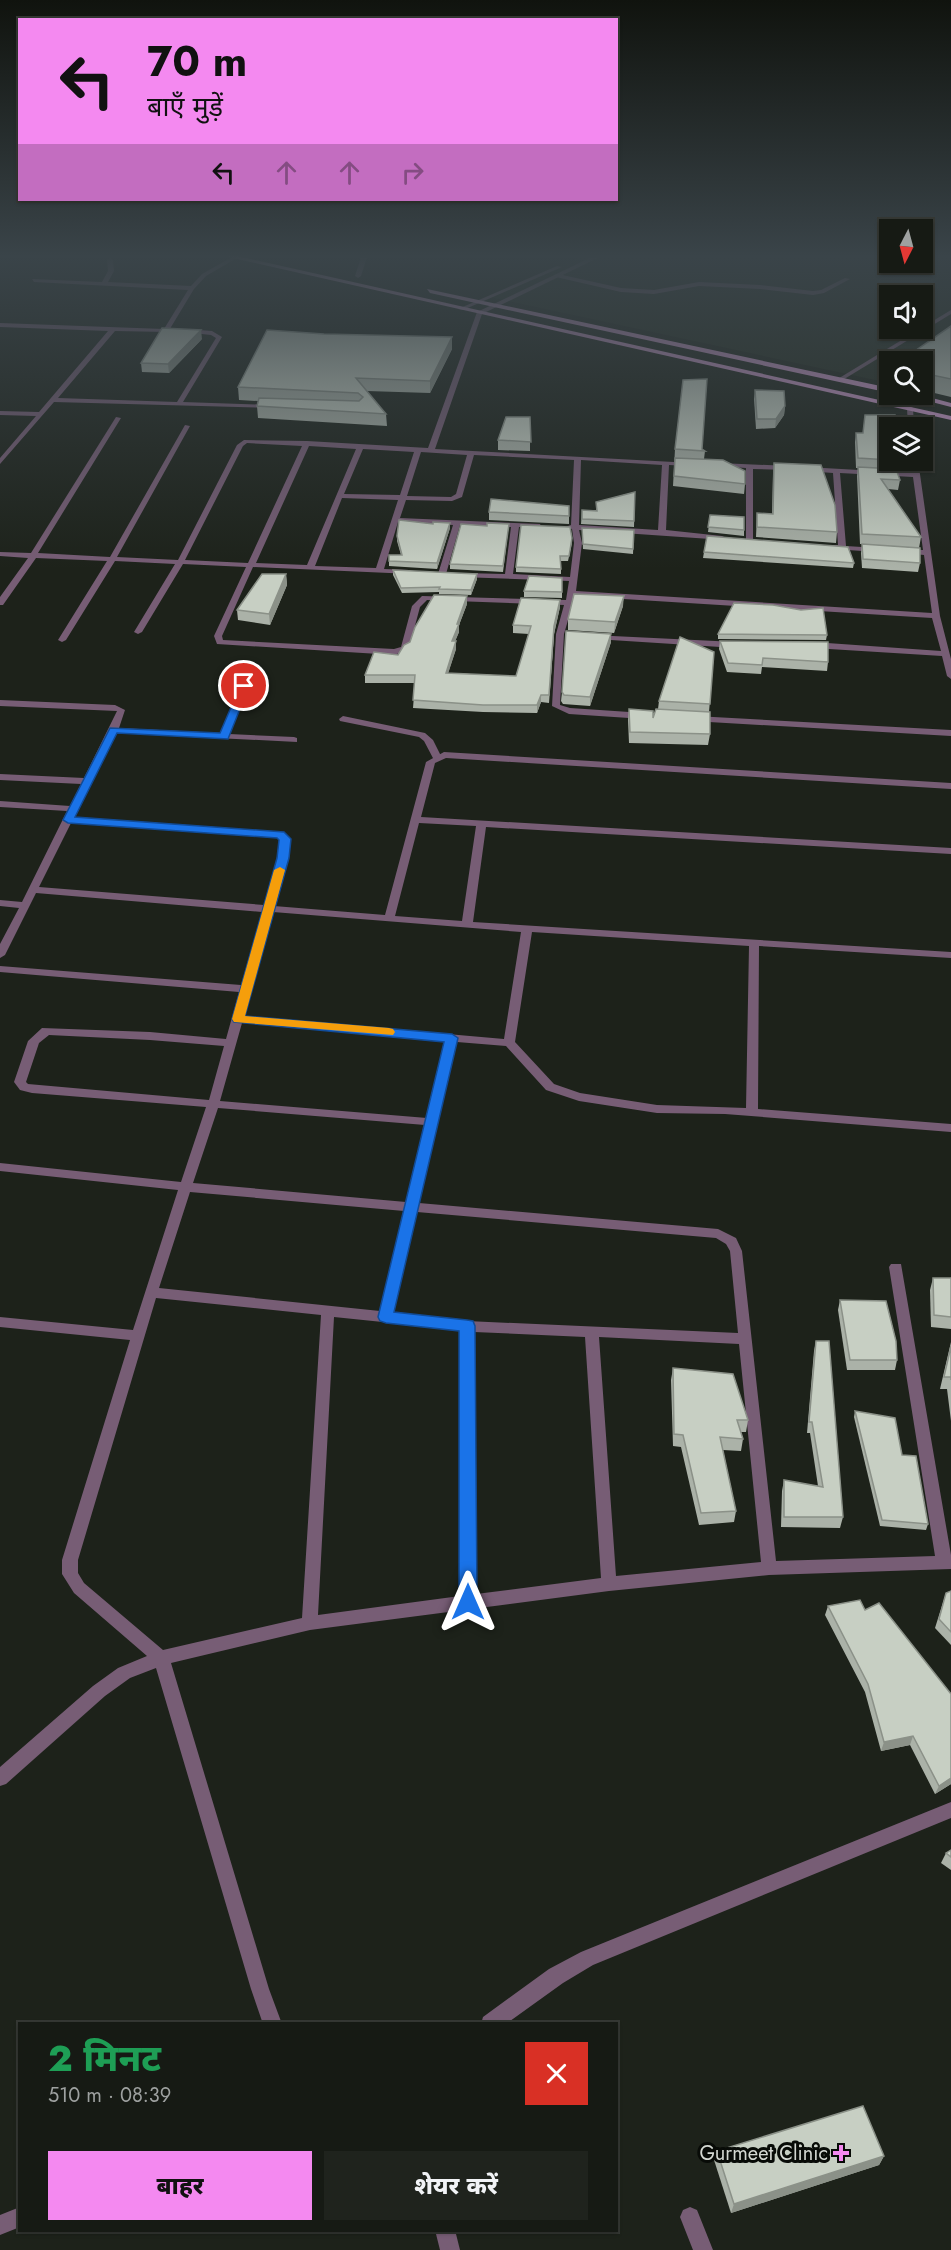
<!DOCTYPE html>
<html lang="hi">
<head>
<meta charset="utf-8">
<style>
	:root { --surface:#161a14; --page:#1f231d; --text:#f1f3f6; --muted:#9ea1a0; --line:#353834; --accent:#f489f0 }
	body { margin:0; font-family:Jost,"Noto Sans Devanagari",sans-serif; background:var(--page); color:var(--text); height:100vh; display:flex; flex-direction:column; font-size:22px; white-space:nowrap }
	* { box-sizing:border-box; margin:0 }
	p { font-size:20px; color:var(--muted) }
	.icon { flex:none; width:33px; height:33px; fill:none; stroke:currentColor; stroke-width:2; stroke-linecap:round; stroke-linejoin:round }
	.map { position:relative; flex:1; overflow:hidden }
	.panel { position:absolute; left:18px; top:2022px; width:600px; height:210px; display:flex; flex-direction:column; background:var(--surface); border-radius:0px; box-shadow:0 2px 4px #0004,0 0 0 2px var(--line) }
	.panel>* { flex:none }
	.banner { position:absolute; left:18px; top:18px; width:600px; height:183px; border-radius:0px; box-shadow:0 2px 4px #0004,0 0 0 2px var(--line); background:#f489f0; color:#111; overflow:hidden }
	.needle { width:39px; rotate:186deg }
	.controls { position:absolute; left:879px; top:219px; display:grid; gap:12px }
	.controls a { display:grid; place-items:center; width:54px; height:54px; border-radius:0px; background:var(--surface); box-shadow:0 2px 4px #0004,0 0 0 2px var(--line); font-size:30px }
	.pin { position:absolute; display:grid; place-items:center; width:51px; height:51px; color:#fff; margin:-26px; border:3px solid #fff; border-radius:50%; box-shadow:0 2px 6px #0007 }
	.me { position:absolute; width:66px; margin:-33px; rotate:0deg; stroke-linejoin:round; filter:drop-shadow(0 0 4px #0008) }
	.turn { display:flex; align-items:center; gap:21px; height:126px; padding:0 30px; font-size:27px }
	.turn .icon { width:78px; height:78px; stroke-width:2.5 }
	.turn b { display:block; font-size:42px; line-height:51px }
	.lanes { display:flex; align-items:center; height:57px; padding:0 30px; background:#0003; justify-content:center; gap:30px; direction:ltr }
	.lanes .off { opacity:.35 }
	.round { display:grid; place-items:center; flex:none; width:63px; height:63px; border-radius:0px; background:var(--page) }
	.headline { display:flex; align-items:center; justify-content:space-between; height:102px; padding:0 30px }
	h1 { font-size:36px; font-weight:800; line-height:45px; color:#1e9e55 }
	.button { display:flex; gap:12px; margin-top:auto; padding:12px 30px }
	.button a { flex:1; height:69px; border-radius:0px; background:var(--accent); color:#111; font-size:24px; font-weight:800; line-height:69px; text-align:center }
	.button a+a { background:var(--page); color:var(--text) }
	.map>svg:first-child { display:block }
	.built { fill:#242c20; fill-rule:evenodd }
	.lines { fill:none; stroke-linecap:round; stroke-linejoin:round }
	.lane { fill:#775d75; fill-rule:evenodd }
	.street { fill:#775d75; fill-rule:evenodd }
	.primary { fill:#cf99cc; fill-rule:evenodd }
	.wall { fill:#abb2a8 }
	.shaded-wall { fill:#8b9188 }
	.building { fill:#c7cfc3; stroke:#8b9188; stroke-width:1.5 }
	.route { fill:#1a73e8; stroke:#114b97; stroke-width:1.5 }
	.slow { fill:#f59e0b }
	.poi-dot { fill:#f489f0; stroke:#080b07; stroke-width:2 }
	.labels { text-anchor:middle; stroke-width:6; stroke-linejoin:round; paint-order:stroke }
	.near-poi-label { font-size:20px; fill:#d4d8d2; stroke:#080b07; text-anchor:end }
</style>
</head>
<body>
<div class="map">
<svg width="951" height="2250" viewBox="0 0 951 2250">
	<rect width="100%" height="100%" fill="#1d221a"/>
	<path class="built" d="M586,254h303l1,8h32l1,-8h28v143l-29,-35h-32l-1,21 -399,-86zM890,296h32v32h-32z"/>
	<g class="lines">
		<g class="lane">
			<polygon points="362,254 368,254 361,276 358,278 355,276"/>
			<polygon points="558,274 621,288 654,290 699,282 760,285 813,291 821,290 845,278 850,279 824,293 813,295 760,289 699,286 654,294 621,292 556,277"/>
			<polygon points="343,716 425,733 433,740 442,758 440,760 434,760 424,741 419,737 340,721 339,719"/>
		</g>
		<g class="street">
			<path d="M598,254h8l-124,60 -47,135 257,14v2l-2,1 -21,-1 -3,65 56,6 4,2 -1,2 -146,-10 3,13 -6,48 356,22 -8,-58 -20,-2 -4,-2 4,-2 19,1 -10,-73 -73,-4 6,73 32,2 4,2 -4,2 -46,-3 -4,-2 4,-2h6l-5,-72 -27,-2 -4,-2 4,-2 106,6 -1,-13h7l22,156 11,43v20l-4,-3 -5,-20 -129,-8 -4,-3 4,-3 128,9 -9,-33 -357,-22 -11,38 -4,71 10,3 74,5 4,3 -4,3 -75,-5 -17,-8 4,-72 8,-29 -137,-5 -7,7 -11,41 -14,7 -178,-11 -3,-8 32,-69 -63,-3 -41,68 -4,2 -4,-2 41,-68 -60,-3 -49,79 -4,2 -4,-2 49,-79 -71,-3 -33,47h-3v-8l28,-39 -28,-2v-4l31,1 85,-136 5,1 -83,135 72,4 75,-132 5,1 -73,131 61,3 59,-115 7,-5 63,1 121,7 49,-136zM247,443l55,3 -54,117 -63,-3 58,-114zM309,446l47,3 -49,116 -51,-2zM363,449l51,3 -14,43 -56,-1zM421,452l46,3 -11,39 -5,3 -44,-1zM474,455l100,5 -3,65 -6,2 7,2 2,14 -4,34 -57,-3 6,-47 18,1 4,-2 -1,-2 -140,-6 6,-18 46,1 10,-4zM581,460l81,5 -4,65 -79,-5zM342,498l56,2 -22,68 -61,-2zM398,522l55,3 -15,49 4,2 4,-2 14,-49 51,2 -6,47 -42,-1h-3v4l109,4 -3,19 -144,-4 -10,10 -11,41 -7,2 -171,-9 -1,-4 31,-69 159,7 1,-2 -4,-2 -25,-1z"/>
			<polygon points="232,257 237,258 206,276 194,289 168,332 115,331 58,398 177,402 216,338 211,335 184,332 186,329 212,331 222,337 183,402 273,405 275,406 275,408 54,402 0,464 0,458 36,416 0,415 0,411 39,412 108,331 0,327 0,323 164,329 188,290 34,282 32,279 102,282 108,271 107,260 110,258 113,260 114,271 108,282 191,286 202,274"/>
			<polygon points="557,266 562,267 463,310 458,309"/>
			<polygon points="951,310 951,314 841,381 836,380"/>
			<polygon points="910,406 913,408 914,428 908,428 907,408"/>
			<polygon points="719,463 789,466 793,468 789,470 753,469 753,543 746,541 746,468 717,466 717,464"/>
			<polygon points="592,635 736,642 740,645 736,648 595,639 592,639"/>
			<path d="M244,683l4,3 -19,48 65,3 3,1v4l-181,-9 -42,84 209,15 7,7 -2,18 -14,49 111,9 41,-153 18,-10 507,31v6l-505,-31 -11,5 -14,54 530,31v6l-465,-27 -13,95 478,30v6l-192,-12 -1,163 193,15v8l-226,-18 -68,-1 -78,-12 -33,-11 -40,-44 -49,-4 -38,161 299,26 18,9 6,13 34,310 159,-5 -46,-289 2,-3h10l50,291v14l-182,6 -160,16 -299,39 -139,33 98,326 13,35h-19l-12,-35 -95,-321 -26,10 -25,18 -99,88 -6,2v-19l93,-81 25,-18 29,-12 -73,-63 -12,-19v-14l68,-220 -130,-13v-10l133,13 45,-140 -178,-19v-8l181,19 25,-75 -174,-14 -12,-3 -6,-8 14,-41 14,-13 108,4 76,7 13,-47 -239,-20v-6l241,19 21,-73 -226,-19 -31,62 -5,3v-14l19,-36 -19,-2v-6l22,2 45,-91 -67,-4v-6l70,5 11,-22 -81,-4v-6l84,4 33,-67 -117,-5v-6l115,5 10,5 -6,18 102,5 19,-47zM71,823l206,14 3,3 -2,17 -14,48 -225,-18zM419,823l57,3 -14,95 -67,-5zM273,912l248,20 -17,107 -260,-23zM532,932l217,14 -3,162 -89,-3 -77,-12 -26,-9 -39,-42zM242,1023l204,18 -19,77 -207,-17zM49,1035l101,5 74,6 -15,54 -181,-16 -2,-2 13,-39zM218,1108l207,17 -19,77 -213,-19zM190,1192l214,19 -24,100 -221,-23zM417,1212l299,26 10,6 4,7 8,82 -271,-12 -74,-8zM156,1298l165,17 -19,303 -139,32 -79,-67 -6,-10v-13zM334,1317l126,13v266l-142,19zM474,1332l111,5 16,241 -125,16zM599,1337l140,7 22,218 -145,14z"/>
			<polygon points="695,716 951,730 951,736 692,721 692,717"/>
			<polygon points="951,1802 951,1818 593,1965 563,1983 506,2024 481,2024 483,2017 549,1969 581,1952"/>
			<polygon points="20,2207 20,2227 0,2235 0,2215"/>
			<polygon points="690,2207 697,2210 713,2250 693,2250 680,2217 683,2210"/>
			<polygon points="435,2230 455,2230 460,2250 440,2250"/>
		</g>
		<g class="primary">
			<polygon points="215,254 228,254 951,416 951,420"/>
			<polygon points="427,289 890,388 890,393 430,293"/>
			<polygon points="901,394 917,394 951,403 951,407"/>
		</g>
	</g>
	<g class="wall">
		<polygon points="951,326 951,397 922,390 922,362"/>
		<polygon points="202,339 169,373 142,372 141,363"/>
		<polygon points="452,349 430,393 367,391 386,414 387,426 258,418 257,406 258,401 239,400 238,387"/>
		<polygon points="755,390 785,406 784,415 775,428 756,429 754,399"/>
		<polygon points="530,417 530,451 498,450 498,440"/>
		<polygon points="890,428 890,460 900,460 899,467 891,467 891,468 900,480 898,490 888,489 921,537 919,548 860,544 857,476 858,468 856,468 855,442 856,433 863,433"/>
		<polygon points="675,449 702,449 705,451 704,459 745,484 744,494 673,486"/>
		<polygon points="774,463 837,532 836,543 756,537 757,513 772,514 773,473"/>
		<polygon points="635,492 634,527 581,524 582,510 596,510 596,502"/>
		<polygon points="489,512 569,516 569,524 489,520"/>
		<polygon points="710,515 744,530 744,536 708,532"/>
		<polygon points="509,524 503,572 450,569 450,564 487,526"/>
		<polygon points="450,528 437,569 389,566 389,555 401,555 397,541 397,536"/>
		<polygon points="582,528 634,530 633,554 583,549"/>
		<polygon points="572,543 568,561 561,561 561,574 516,572 516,567"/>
		<polygon points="862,544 920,563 918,572 862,568 861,553"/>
		<polygon points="704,552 854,563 853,568 703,558"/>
		<polygon points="393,570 477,579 471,595 439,594 439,592 402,593 393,575"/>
		<polygon points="286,574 287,585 270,625 238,620 237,610"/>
		<polygon points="524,591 562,592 562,598 524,597"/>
		<polygon points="467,604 459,625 459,632 455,641 456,649 448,673 516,676 529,634 513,633 513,625 560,607 554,634 549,703 541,702 537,713 483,712 413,708 415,683 365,683 365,675 398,655 410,642"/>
		<polygon points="623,606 614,633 568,630 568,619"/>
		<polygon points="801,610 827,635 826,640 718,639 718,634"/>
		<polygon points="611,634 611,642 590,706 563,704 561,701 562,692"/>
		<polygon points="720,641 828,662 827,671 762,667 761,674 727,672 719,649"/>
		<polygon points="714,652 709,712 710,734 708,745 629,743 628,720 629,709 653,718 658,709 659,701"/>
		<polygon points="933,1278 951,1278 951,1329 931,1327 930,1290"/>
		<polygon points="840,1300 897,1360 895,1370 847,1370 838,1310"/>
		<polygon points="816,1341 843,1517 840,1528 781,1527 782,1491 784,1480 818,1486 810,1433 807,1433 814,1351"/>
		<polygon points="951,1342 951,1421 947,1389 940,1389"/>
		<polygon points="673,1368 748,1420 746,1432 741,1432 743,1439 741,1451 723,1450 736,1511 734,1522 699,1525 681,1447 673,1446 671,1380"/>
		<polygon points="855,1411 928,1524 926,1530 880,1526 854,1417"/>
		<polygon points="951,1591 951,1645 935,1628 946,1593"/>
		<polygon points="828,1606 865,1610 951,1694 951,1784 935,1794 910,1745 881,1751 865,1692 825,1615"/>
		<polygon points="951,1850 951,1870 941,1863 946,1853"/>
		<polygon points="717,2151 884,2156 879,2165 731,2213 714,2160"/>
	</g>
	<g class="shaded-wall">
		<polygon points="201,330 202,339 169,373 168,364"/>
		<polygon points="452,337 452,349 430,393 430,381"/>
		<polygon points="785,406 784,415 775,428 776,419"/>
		<polygon points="450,523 450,528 437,569 437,563"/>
		<polygon points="286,574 287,585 270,625 269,614"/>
		<polygon points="477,574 477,579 471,595 471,590"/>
		<polygon points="467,596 467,604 459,625 459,632 452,649 452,641 457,624"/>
		<polygon points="624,596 623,606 614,633 615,622"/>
		<polygon points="560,600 560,607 554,634 549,703 554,626"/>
		<polygon points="611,634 611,642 590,706 590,697"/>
		<polygon points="456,641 456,649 446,680 446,673"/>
		<polygon points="541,695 541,702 537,713 537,705"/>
		<polygon points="913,1736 910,1745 881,1751 884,1742"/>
		<polygon points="951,1778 951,1784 935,1794 939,1786"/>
		<polygon points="884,2156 879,2165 731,2213 734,2204"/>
	</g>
	<g class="building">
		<polygon points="951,326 951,379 922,373 922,362 899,362"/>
		<polygon points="162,328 201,330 168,364 141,363"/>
		<polygon points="267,330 324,334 452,337 430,381 356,378 386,414 257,406 259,398 359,401 363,397 358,393 238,387"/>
		<polygon points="707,379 702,449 705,451 675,449 683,380"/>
		<polygon points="755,390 784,391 785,406 776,419 757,419"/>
		<polygon points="865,415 895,415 896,428 890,428 890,460 858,458 856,433 863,433"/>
		<polygon points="506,417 530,417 531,442 498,440"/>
		<polygon points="675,458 723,460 745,471 745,484 674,476"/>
		<polygon points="774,463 821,465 835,505 837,532 757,527 757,513 773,514"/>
		<polygon points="858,467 896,469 900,480 881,479 921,537 862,534"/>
		<polygon points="635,492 634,521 582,519 582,510 597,511 596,502"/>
		<polygon points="491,499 569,506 569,516 489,512"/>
		<polygon points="710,515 744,517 744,530 708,527"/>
		<polygon points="399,520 433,524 433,522 450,523 437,563 389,561 389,555 402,555 397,536"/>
		<polygon points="487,523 509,524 503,566 450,564 461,524 487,526"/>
		<polygon points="521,525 570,527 572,538 569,556 560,556 561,569 516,567"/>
		<polygon points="582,528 634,530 633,549 583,544"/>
		<polygon points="707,536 848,547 854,563 704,552"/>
		<polygon points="862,544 920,548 920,563 863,559"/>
		<polygon points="393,570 477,574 471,590 439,589 440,587 401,588"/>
		<polygon points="262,574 286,574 269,614 237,610"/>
		<polygon points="529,576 562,578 562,592 524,591"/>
		<polygon points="574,594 624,596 615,622 568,619"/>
		<polygon points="434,595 467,596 457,624 459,624 452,641 456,641 446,673 516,676 531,626 513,625 521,598 560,600 554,626 549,695 541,695 537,705 483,705 413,700 415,675 365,675 374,652 398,655 404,645 410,642 415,627"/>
		<polygon points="734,603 773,605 801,610 823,608 827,635 718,634"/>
		<polygon points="566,631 611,634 590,697 564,695 562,692"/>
		<polygon points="680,637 714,652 710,704 659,701"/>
		<polygon points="720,641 828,642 828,662 763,658 762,665 728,663"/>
		<polygon points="629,709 653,711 653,718 656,709 710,712 710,734 630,732"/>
		<polygon points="933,1278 951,1278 951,1317 934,1315"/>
		<polygon points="840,1300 886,1301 896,1341 897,1360 850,1360"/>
		<polygon points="816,1341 829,1341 843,1517 784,1517 784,1480 823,1487 812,1422 809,1422"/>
		<polygon points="951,1346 951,1380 951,1377 944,1377"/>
		<polygon points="673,1368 733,1374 748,1420 737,1420 743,1439 720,1437 736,1511 701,1513 683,1435 674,1434"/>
		<polygon points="855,1411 895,1418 902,1455 916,1456 928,1524 882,1520"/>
		<polygon points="951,1591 951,1632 939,1619 946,1593"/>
		<polygon points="860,1600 865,1610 879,1603 951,1694 951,1778 939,1786 913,1736 884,1742 868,1684 828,1606"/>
		<polygon points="951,1850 951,1857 946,1853"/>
		<polygon points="863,2106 884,2156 734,2204 717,2151"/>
	</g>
	<linearGradient id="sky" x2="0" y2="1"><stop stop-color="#10130e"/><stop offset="0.45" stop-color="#3a4449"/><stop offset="1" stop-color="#3a4449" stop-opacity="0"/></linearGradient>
	<rect width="951" height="569" fill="url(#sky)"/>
	<polygon class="route" points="241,684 249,686 228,739 117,733 75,817 284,832 291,839 289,858 245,1016 452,1034 458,1038 394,1312 467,1320 473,1321 475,1326 477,1602 474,1608 468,1610 461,1608 459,1602 459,1331 386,1323 380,1321 378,1317 444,1042 234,1022 232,1019 277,858 279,840 277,838 68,823 63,820 110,728 220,733"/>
	<polygon class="slow" points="280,867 285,870 245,1016 389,1028 393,1029 395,1032 393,1035 234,1022 232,1019 274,870"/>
	<path class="poi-dot" d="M838 2144h6v6h6v6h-6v6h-6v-6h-6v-6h6z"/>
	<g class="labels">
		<g class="near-poi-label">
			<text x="828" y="2160">Gurmeet Clinic</text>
		</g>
	</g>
</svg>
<div class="controls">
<a><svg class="needle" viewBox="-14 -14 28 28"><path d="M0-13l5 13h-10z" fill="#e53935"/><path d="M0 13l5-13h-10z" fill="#9ea1a0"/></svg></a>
<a><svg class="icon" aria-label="sound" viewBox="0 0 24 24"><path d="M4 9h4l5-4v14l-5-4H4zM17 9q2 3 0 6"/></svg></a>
<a><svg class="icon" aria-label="search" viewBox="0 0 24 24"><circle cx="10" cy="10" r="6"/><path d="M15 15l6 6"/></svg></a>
<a><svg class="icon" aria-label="layers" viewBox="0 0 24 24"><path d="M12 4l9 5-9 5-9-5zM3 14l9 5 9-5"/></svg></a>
</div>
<div class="pin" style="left:244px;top:686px;background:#d93025"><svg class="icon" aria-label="arrive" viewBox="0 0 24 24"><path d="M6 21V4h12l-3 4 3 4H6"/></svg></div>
<svg class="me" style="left:468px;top:1602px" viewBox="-20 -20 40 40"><path d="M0-17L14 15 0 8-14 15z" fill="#1a73e8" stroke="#fff" stroke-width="4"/></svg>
<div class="banner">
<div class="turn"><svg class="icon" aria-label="left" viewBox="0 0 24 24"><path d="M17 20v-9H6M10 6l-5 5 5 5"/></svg><div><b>70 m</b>बाएँ मुड़ें</div></div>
<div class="lanes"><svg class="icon" aria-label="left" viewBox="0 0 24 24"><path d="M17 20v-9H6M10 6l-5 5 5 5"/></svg><svg class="icon off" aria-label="ahead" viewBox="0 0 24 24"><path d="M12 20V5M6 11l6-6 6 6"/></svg><svg class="icon off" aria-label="ahead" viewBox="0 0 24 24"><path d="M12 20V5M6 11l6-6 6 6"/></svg><svg class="icon off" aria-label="right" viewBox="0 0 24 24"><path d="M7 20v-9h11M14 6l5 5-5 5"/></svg></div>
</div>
<section class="panel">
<div class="headline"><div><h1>2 मिनट</h1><p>510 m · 08:39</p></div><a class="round" style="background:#d93025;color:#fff"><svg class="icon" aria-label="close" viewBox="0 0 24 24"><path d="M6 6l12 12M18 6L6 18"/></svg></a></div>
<div class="button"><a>बाहर</a><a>शेयर करें</a></div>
</section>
</div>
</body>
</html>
